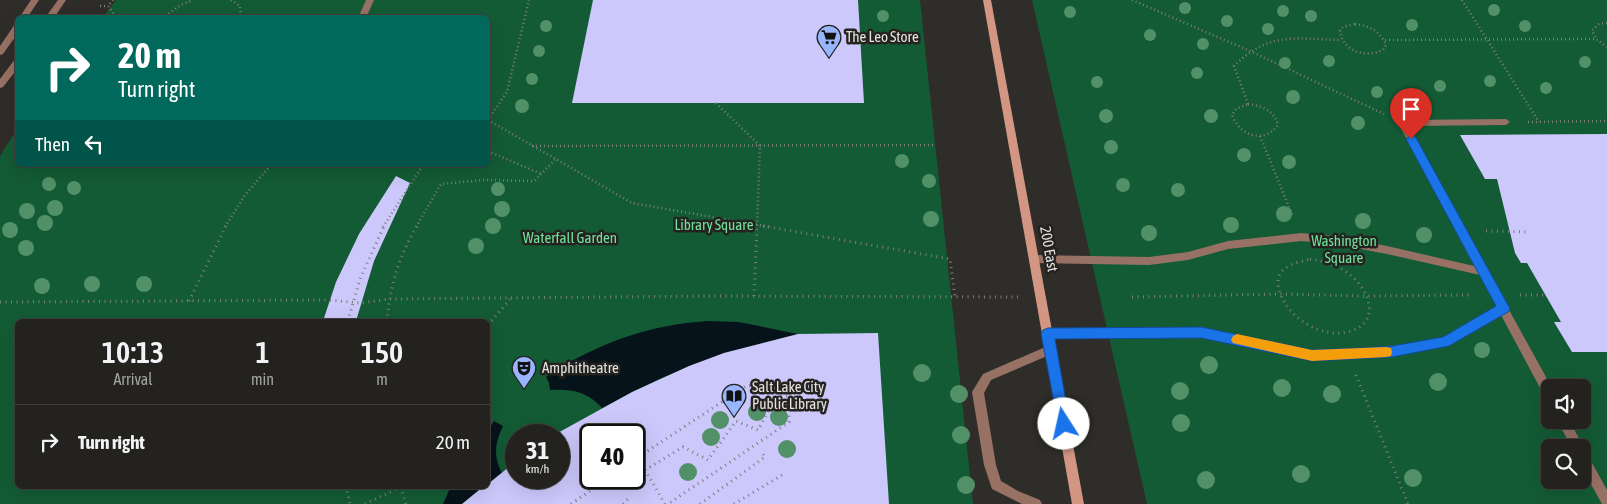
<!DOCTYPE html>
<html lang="en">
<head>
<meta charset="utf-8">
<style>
	:root { --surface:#23221f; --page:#2b2a28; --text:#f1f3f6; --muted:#a3a4a4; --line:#403f3d }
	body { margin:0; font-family:"Asap Condensed",sans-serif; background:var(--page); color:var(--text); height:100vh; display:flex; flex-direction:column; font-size:19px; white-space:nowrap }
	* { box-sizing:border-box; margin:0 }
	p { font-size:16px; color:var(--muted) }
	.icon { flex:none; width:28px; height:28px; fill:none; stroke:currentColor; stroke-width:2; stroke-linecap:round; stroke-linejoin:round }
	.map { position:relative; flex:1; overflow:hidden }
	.drawer { position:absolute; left:15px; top:319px; width:475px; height:170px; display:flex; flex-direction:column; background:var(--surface); border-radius:8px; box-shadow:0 5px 20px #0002,0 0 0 1px var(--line) }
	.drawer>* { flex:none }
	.banner { position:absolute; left:15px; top:15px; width:475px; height:152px; border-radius:8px; box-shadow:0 5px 20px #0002,0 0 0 1px var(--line); background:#00695c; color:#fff; overflow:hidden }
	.buttons { position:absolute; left:1541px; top:379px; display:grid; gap:10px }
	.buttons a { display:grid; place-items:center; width:50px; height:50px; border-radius:8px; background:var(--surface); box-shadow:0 5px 20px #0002,0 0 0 1px var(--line); font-size:25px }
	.speed { position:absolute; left:505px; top:424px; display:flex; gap:10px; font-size:25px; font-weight:700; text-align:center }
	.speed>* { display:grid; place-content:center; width:65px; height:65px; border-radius:50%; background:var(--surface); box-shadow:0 5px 20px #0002,0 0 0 1px var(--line); line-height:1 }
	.speed small { font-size:12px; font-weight:400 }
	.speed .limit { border:2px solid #111; border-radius:8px; background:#fff; color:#111 }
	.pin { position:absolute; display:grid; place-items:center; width:42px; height:42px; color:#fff; margin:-51px -21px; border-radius:50% 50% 50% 0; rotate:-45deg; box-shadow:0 0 5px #0007 }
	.pin .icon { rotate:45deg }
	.me { position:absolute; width:55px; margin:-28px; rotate:350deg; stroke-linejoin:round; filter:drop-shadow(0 0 4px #0008) }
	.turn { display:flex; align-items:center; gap:18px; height:105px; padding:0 20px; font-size:22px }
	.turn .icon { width:65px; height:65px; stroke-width:2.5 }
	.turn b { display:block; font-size:35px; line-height:42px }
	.then { display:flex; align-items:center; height:48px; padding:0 20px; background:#0003; gap:10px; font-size:19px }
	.eta { display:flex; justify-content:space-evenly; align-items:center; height:85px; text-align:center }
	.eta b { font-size:30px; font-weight:600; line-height:35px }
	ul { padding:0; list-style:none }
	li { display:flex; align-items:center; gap:15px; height:75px; padding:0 20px; border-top:1px solid var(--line) }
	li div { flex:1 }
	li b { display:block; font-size:19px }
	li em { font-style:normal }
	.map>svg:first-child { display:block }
	.green { fill:#135b35; fill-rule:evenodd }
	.water { fill:#07131a }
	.building { fill:#ccc8fb; fill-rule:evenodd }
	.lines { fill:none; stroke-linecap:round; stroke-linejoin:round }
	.path-far1 { stroke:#7e7d79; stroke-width:2.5; stroke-dasharray:1 3; stroke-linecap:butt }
	.path { stroke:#7e7d79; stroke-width:3; stroke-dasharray:1 4.5; stroke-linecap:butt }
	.lane { fill:#977164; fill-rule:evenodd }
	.street { fill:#977164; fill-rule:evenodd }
	.secondary { fill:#d39683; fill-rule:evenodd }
	.tree { fill:#529168 }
	.route { fill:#1a73e8; stroke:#114b97 }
	.slow { fill:#f59e0b }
	.labels { text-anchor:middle; stroke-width:5; stroke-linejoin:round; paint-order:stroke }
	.poi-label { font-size:15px; fill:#e5e4e1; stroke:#252320; text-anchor:start }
	.park-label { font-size:15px; fill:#6fe39c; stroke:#252320 }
	.street-label { font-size:15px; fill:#e5e4e1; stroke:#252320 }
</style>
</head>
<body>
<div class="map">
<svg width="1607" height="504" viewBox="0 0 1607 504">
	<rect width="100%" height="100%" fill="#2f2d29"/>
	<g class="green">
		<path d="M116,0h804l53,504h-973v-348l17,-27 1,36h470v-147l-397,-1 1,-2 11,2zM18,321h470v165h-470zM516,435h43v43h-43zM591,435h43v43h-43z"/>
		<path d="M1032,0h575v504h-460zM1550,388h32v32h-32zM1550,448h32v32h-32z"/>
	</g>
	<g class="water">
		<path d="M708,321l31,1 59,12 -74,19 -65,26 -57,29c-15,-17 -31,-19 -52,-18l-1,-7 -3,-6 6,-5c51,-30 96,-47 156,-51z"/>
		<path d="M494,421l9,5c-8,17 -10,29 -1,47l-14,11v-54z"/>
		<polygon points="451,486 484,486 462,504 443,504"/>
	</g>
	<g class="building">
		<polygon points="593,0 858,0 864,103 572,103"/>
		<polygon points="1607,134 1607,352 1572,352 1554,322 1561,322 1527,263 1521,263 1515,253 1497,179 1485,179 1460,135"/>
		<polygon points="396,176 410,183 374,261 356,321 323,321 336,282 359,234"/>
		<path d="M878,333l11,171h-427l22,-18h4v-2l28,-23v17h43v-43h-5l78,-43 57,-26 35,-13 74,-19zM591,435h43v43h-43z"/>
	</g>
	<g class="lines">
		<g class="path-far1">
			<polyline points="113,0 108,6 117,18"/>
			<polyline points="231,0 240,6 241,18"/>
			<polyline points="1132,0 1250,51 1384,114"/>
			<polyline points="1462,0 1539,122"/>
			<polyline points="100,6 108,6"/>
			<polyline points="162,18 181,5 193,0"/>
			<polyline points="1607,23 1599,24 1592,30 1596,39 1607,47"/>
			<path d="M1355,24c15,2 25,7 31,21l-3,5c-18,8 -40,2 -43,-19l3,-4z"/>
			<polyline points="1385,40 1596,39"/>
			<polyline points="716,103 760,146 757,227"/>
			<path d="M1248,104l-14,-38c35,-35 62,-27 107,-26"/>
			<path d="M1248,104c14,2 26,6 30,21 -14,19 -38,11 -46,-10l4,-6z"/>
			<polyline points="488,120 632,203 770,227"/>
			<polyline points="488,120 507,92 529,0"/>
			<polyline points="1528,122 1607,121"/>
			<polyline points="1260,136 1293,217"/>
			<polyline points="532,146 936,145"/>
			<polyline points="488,151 541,174"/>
			<polyline points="225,227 245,195 271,165"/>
			<polyline points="383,227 423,165"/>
			<polyline points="416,227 441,184 484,180 534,181 555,160"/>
		</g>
		<g class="path">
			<polyline points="763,226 950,259 955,297"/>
			<polyline points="1486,231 1530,232"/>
			<path d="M1310,259c14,2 28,6 39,15 21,16 33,50 -2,58 -27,6 -58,-14 -67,-39 -2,-6 -3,-14 0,-19 6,-10 20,-12 30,-15z"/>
			<polyline points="1520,295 1545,295"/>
			<polyline points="754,296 757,226"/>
			<polyline points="1132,297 1279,294 1368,296 1471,295"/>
			<polyline points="189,301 226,226"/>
			<polyline points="0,302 329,300 361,303 389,299 711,296 1018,297"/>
			<polyline points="348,321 360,279 384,226"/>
			<path d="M387,321c3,-35 12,-65 30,-95"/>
			<polyline points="488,325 511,298"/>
			<polyline points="1356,375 1408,504"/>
			<polyline points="634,460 746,386 789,384 789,422 668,504"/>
			<polyline points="634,469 645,470 683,447 708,460 736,421 758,430 777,396 789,396"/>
			<polyline points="645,470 665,504"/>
			<polyline points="346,486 350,504"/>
			<polyline points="401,487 406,504"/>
			<polyline points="365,504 401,487"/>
			<polyline points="571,504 609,478"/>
			<polyline points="623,504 628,499"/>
			<polyline points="700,504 765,457 762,452"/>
			<polyline points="734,504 782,475"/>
		</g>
		<g class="lane">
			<polygon points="366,0 374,0 366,18 358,18"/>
			<polygon points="1506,119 1510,122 1506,125 1408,126 1552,388 1550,388 1550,400 1546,399 1501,315 1449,345 1392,357 1312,360 1201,337 1047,339 1043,337 1042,334 1043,331 1047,329 1201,327 1312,350 1392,347 1443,338 1497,307 1480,275 1387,254 1334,244 1301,241 1228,249 1188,260 1149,265 1034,263 1030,262 1029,259 1030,256 1034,255 1149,257 1188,252 1228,241 1301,233 1334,236 1387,246 1474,266 1398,123 1402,120"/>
			<polygon points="1050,345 1054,347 1055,350 1054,353 991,380 984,393 996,465 1001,481 1018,491 1040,500 1042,504 1022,504 992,489 984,465 972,392 983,374"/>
			<polygon points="1557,420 1569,420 1582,444 1584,448 1583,451 1586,452 1607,490 1607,504 1602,504 1582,468 1582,448 1572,448"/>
		</g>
		<g class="street">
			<polygon points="31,0 39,0 27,18 19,18"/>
			<polygon points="58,0 66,0 54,18 45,18"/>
			<polygon points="18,23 18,33 3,54 0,55 0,46 15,24"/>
			<polygon points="18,58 18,68 3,87 0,88 0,79 15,59"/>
		</g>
		<polygon class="secondary" points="983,0 991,0 1084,504 1072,504"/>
	</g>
	<g class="tree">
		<circle cx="1185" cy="8" r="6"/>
		<circle cx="1494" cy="10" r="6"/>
		<circle cx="1283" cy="11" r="6"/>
		<circle cx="1070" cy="12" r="6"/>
		<circle cx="883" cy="16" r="6"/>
		<circle cx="1311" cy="16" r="6"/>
		<circle cx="1227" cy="21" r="6"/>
		<circle cx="1412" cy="25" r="6"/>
		<circle cx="546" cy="26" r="6"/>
		<circle cx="1525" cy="26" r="6"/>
		<circle cx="1268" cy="29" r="6"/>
		<circle cx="1150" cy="35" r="6"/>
		<circle cx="1203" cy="44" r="6"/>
		<circle cx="539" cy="51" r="6"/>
		<circle cx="1329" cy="61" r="6"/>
		<circle cx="1585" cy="62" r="6"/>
		<circle cx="1285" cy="63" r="6"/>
		<circle cx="1197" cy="73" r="6"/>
		<circle cx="532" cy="79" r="6"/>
		<circle cx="1490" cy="81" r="6"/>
		<circle cx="1097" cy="82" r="6"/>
		<circle cx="1440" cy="86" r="6"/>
		<circle cx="1546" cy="88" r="6"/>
		<circle cx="1377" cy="92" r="6"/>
		<circle cx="1293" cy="97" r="7"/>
		<circle cx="522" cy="106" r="7"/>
		<circle cx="1106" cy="116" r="7"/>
		<circle cx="1211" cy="116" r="7"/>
		<circle cx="1358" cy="123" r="7"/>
		<circle cx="1111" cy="147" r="7"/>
		<circle cx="1244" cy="155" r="7"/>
		<circle cx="902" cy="161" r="7"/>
		<circle cx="1289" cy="162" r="7"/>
		<circle cx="929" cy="181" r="7"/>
		<circle cx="49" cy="184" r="7"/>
		<circle cx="1123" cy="185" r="7"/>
		<circle cx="74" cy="188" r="7"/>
		<circle cx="498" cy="189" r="7"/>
		<circle cx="1178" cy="190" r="7"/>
		<circle cx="55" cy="208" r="8"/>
		<circle cx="502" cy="209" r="8"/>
		<circle cx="27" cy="211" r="8"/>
		<circle cx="1284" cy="214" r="8"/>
		<circle cx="931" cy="219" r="8"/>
		<circle cx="1363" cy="221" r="8"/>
		<circle cx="45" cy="223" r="8"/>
		<circle cx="1231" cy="225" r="8"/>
		<circle cx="493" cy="226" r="8"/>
		<circle cx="10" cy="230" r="8"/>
		<circle cx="1149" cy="233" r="8"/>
		<circle cx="1424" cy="235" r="8"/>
		<circle cx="476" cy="246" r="8"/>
		<circle cx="26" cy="248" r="8"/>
		<circle cx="92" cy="284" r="8"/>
		<circle cx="144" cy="284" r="8"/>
		<circle cx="42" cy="286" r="8"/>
		<circle cx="1482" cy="350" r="8"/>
		<circle cx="1209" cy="365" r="9"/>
		<circle cx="922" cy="373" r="9"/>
		<circle cx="1438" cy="382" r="9"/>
		<circle cx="1282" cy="388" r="9"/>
		<circle cx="1180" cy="391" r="9"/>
		<circle cx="959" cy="394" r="9"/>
		<circle cx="1332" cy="394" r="9"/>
		<circle cx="757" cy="412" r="9"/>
		<circle cx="779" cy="417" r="9"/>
		<circle cx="720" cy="420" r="9"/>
		<circle cx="1181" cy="423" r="9"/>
		<circle cx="961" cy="435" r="9"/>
		<circle cx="711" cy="437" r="9"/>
		<circle cx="787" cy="449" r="9"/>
		<circle cx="688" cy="472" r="9"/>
		<circle cx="1301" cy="474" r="9"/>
		<circle cx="1413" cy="478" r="9"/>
		<circle cx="1206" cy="480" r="9"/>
		<circle cx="966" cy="485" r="9"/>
	</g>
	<polygon class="route" points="1411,135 1415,136 1508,305 1510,308 1508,312 1449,346 1392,357 1312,361 1201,338 1055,339 1070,424 1068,428 1064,430 1059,428 1041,334 1043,330 1048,328 1201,327 1312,350 1362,348 1392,346 1443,337 1496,306 1406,139"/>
	<polygon class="slow" points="1237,334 1312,350 1386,347 1391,348 1392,352 1391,356 1386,357 1312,361 1233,343 1231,340 1233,336"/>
	<defs>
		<g id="supermarket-pin" transform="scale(1.25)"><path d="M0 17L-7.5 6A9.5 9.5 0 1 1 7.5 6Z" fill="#98b5fd" stroke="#252320"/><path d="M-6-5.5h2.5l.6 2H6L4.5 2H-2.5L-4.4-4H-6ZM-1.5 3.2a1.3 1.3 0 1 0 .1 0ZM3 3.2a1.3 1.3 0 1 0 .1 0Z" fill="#111"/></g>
		<g id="theatre-pin" transform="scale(1.25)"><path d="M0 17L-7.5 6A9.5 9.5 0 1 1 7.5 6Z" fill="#98b5fd" stroke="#252320"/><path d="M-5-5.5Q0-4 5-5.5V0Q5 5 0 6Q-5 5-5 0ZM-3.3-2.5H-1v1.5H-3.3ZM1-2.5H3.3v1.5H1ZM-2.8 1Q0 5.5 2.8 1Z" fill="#111"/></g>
		<g id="library-pin" transform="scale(1.25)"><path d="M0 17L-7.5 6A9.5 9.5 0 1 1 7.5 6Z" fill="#98b5fd" stroke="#252320"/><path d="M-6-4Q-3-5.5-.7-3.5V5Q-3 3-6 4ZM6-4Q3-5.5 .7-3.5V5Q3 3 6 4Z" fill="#111"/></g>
	</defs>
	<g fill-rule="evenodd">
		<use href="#supermarket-pin" x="829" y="37"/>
		<use href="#theatre-pin" x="524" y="368"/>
		<use href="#library-pin" x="734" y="396"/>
	</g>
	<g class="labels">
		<g class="poi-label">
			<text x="846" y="42">The Leo Store</text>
			<text x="542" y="373">Amphitheatre</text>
			<text x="752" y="392">Salt Lake City<tspan x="752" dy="17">Public Library</tspan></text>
		</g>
		<g class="park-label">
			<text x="714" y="230">Library Square</text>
			<text x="570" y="243">Waterfall Garden</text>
			<text x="1344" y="246">Washington<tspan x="1344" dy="17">Square</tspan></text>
		</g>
		<g class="street-label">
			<text transform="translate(1049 249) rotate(80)" y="5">200 East</text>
		</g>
	</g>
</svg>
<div class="buttons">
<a><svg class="icon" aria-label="sound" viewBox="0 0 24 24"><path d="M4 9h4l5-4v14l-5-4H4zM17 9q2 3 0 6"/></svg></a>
<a><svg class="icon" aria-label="search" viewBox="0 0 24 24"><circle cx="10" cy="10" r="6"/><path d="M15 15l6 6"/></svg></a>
</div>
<div class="speed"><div>31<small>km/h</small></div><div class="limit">40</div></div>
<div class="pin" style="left:1411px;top:139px;background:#d93025"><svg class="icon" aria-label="arrive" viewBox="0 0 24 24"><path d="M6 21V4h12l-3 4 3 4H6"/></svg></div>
<svg class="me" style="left:1064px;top:424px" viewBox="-20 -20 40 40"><circle r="19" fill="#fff"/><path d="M0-13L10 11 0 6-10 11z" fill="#1a73e8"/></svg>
<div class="banner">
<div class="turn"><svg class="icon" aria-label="right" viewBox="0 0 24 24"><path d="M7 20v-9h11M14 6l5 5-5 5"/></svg><div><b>20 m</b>Turn right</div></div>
<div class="then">Then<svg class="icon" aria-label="left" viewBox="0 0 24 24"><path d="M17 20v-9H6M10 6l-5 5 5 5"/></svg></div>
</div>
<section class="drawer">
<div class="eta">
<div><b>10:13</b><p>Arrival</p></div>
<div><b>1</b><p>min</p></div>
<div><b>150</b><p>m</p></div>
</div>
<ul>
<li><svg class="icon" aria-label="right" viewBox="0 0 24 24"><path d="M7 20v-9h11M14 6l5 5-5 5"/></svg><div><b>Turn right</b></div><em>20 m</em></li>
</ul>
</section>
</div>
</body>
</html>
